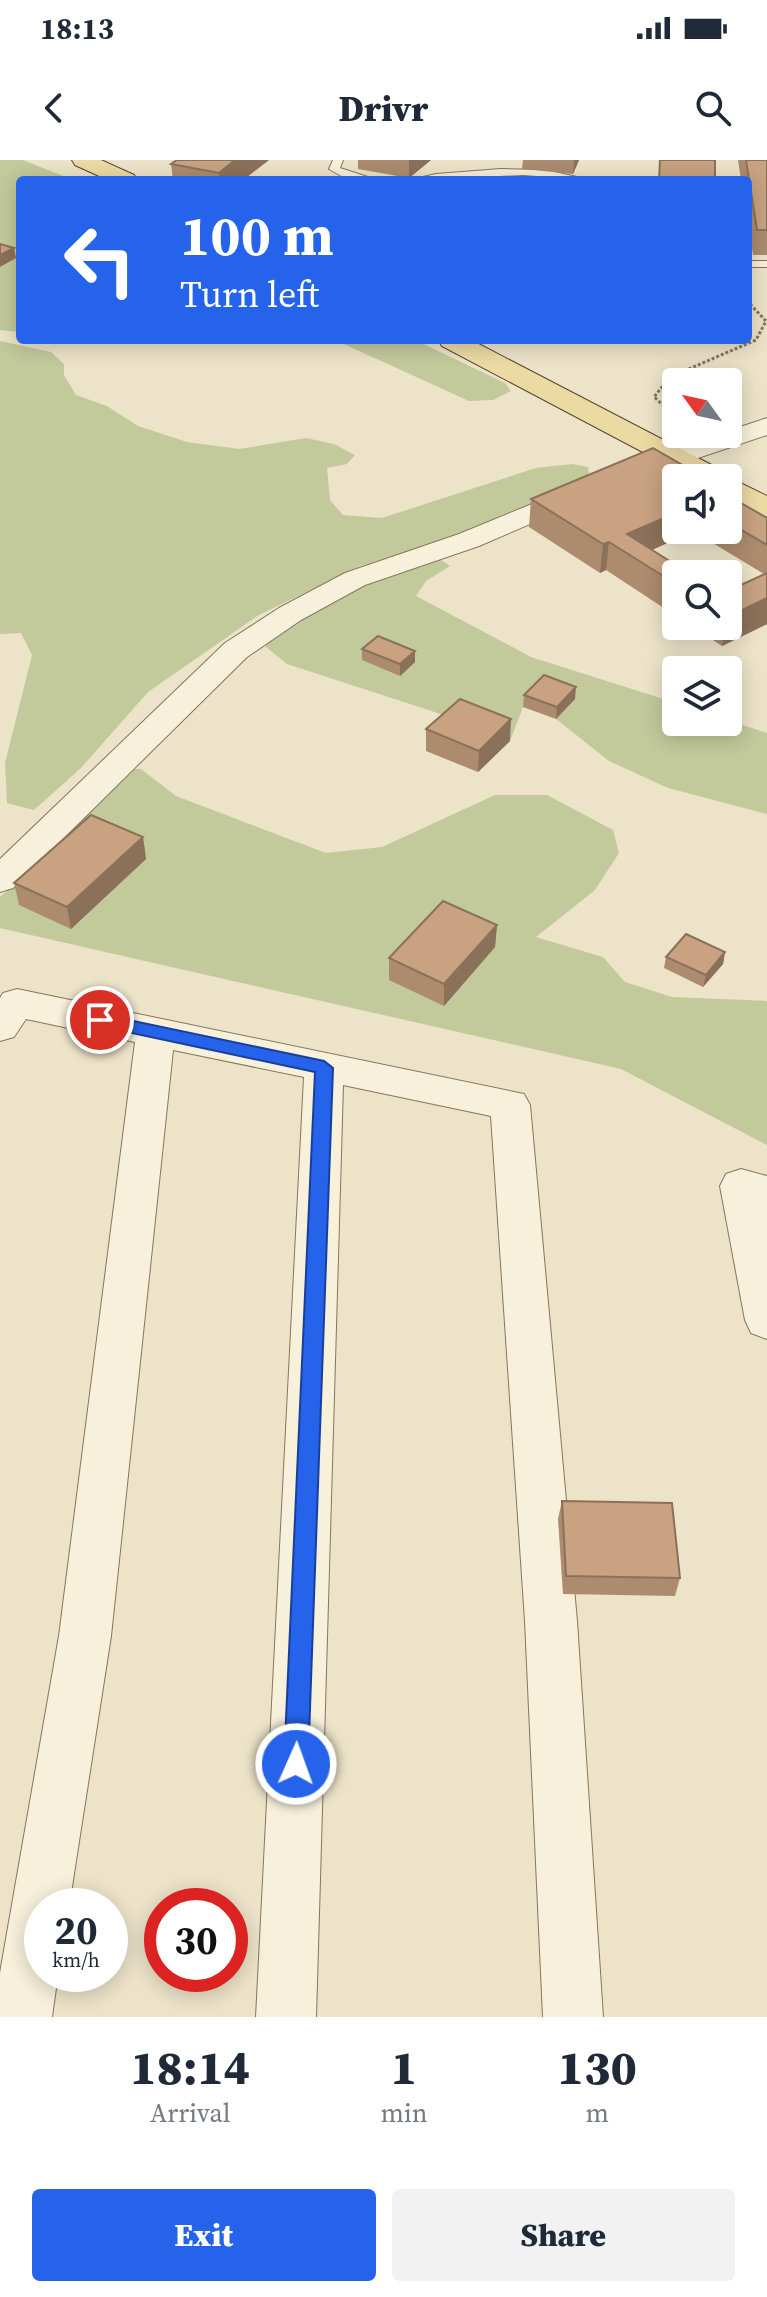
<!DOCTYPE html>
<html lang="en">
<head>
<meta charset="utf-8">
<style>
	:root { --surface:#fff; --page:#f2f2f3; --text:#1f2937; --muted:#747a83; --accent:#2563eb }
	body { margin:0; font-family:"Source Serif 4",serif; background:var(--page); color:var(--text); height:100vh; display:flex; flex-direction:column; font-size:30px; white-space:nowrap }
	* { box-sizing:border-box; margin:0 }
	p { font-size:26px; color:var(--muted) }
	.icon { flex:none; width:44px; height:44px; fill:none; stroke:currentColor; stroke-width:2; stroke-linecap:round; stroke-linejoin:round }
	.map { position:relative; height:1857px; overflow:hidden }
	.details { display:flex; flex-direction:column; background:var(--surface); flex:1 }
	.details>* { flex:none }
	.top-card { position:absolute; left:16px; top:16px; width:736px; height:168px; border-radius:8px; box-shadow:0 4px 20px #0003; background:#2563eb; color:#fff; overflow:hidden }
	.needle { width:52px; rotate:303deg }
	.tools { position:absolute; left:662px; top:208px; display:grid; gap:16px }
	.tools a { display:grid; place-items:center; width:80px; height:80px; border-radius:8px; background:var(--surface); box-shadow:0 4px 20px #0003; font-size:40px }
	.speed { position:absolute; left:24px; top:1728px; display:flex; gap:16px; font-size:40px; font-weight:700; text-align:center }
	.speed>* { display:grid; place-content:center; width:104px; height:104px; border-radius:50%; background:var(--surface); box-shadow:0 4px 20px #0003; line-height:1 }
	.speed small { font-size:20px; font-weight:400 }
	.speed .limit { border:12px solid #d22; background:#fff; color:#111 }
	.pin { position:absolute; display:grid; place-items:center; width:68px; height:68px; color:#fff; margin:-34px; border:4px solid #fff; border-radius:50%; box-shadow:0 2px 8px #0007 }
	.me { position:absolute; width:88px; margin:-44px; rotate:2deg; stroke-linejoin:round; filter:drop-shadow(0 0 6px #0008) }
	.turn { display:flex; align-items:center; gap:28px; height:168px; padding:0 32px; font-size:36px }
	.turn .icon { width:104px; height:104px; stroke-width:2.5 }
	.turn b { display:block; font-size:56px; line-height:68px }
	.eta { display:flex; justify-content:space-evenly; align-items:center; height:136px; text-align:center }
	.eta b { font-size:48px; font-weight:800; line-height:56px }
	.primary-button { display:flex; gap:16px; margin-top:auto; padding:16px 32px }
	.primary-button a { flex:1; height:92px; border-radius:8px; background:var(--accent); color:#fff; font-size:32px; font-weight:800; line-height:92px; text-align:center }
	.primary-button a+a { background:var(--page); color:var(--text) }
	.status { display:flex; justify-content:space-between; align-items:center; height:56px; padding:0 40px; background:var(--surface); direction:ltr }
	.status svg { height:22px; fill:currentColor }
	header { display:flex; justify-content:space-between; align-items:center; height:104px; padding:0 32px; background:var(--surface); font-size:36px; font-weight:800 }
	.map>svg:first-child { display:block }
	.green { fill:#c2ca9c }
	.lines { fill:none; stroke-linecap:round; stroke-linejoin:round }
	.service-casing { stroke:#87765e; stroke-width:2 }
	.minor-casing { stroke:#87765e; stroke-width:2 }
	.primary-casing { stroke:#554532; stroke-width:2 }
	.path { stroke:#87765e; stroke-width:3; stroke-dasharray:3 2; stroke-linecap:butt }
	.service { fill:#f7f0db; fill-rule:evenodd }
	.minor { fill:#f7f0db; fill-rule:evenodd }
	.primary { fill:#ecdaa3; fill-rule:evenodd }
	.wall { fill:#ac8b6f }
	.shaded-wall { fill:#8c715a }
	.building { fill:#c8a281; stroke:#8c715a; stroke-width:2 }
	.route { fill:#2563eb; stroke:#184099; stroke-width:2 }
</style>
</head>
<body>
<div class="status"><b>18:13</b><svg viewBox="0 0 49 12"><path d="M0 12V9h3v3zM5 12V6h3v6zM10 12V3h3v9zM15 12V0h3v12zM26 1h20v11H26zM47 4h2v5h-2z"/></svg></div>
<header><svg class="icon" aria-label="back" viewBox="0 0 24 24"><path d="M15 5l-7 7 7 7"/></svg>Drivr<svg class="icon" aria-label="search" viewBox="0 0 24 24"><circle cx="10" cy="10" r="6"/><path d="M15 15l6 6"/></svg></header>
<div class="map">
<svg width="767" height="1857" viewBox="0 0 767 1857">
	<rect width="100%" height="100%" fill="#ece3c8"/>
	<g class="green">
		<polygon points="0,0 23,0 73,20 20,20 20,172 0,170"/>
		<polygon points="335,180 415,180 505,223 511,231 493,240 469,241"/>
		<polygon points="0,181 51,192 64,204 64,215 76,235 107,246 138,266 187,282 239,289 306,278 334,284 355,295 347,304 327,308 330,340 343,355 382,358 536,308 572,304 588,307 589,314 577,324 522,349 448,379 358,407 259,455 148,532 81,608 34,650 7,643 5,603 32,495 21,473 0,474"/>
		<polygon points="436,396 450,406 426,421 416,436 531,497 676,543 676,562 728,560 767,573 767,654 668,628 609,601 556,559 574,540 543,527 523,547 510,581 459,560 287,504 266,487 267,479 346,427"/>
		<polygon points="127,609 141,609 176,636 326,693 382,687 495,635 547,635 613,670 619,693 595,730 536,777 603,797 625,822 672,837 767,841 767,985 621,909 0,768 0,737 43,698"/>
	</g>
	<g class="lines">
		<g class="service-casing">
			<g id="service">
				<polygon points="333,0 343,0 340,8 377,20 343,17 329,9"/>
				<polygon points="501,9 545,10 591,20 523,15 410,20 436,14"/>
				<rect x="748" y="101" width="19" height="6"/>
			</g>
		</g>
		<g class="minor-casing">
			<g id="minor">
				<polygon points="767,258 767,275 638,318 628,316 625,310 628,304 718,274 728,274 728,271"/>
				<polygon points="578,325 588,327 592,333 588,339 479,386 365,425 301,460 247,497 13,728 0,732 0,699 225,483 279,448 345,413 459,374"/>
				<polygon points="17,829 524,934 530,945 577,1461 603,1857 543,1857 525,1461 491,956 343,925 316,1857 256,1857 304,917 173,890 111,1476 69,1746 42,1746 42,1814 58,1814 52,1857 0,1857 0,1813 59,1476 135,882 26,859 14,877 0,881 0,838 3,833"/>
				<polygon points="741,1009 767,1016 767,1179 751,1173 745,1160 720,1026 726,1014"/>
			</g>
		</g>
		<g class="primary-casing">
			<g id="primary">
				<polygon points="72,0 101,0 134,15 137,20 108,20 75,5"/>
				<polygon points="438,180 471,180 725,312 728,317 767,336 767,358 756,355 728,339 728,318 692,318 442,186"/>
			</g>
		</g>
		<polyline class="path" points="672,253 654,237 670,217 756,180 766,161 748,142"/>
		<use href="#service" class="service"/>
		<use href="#minor" class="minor"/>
		<use href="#primary" class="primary"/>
	</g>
	<g class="wall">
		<polygon points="269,0 243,20 173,20 171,4"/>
		<polygon points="358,0 431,0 409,18 358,9"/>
		<polygon points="523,0 579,0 573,14 522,9"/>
		<polygon points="738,0 767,0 767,95 753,95 748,63 748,20 741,20"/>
		<polygon points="20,45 20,66 16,47"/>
		<polygon points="531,339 676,370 696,370 652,390 676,414 676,456 606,410 600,413 529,367"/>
		<polygon points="728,349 767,358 767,464 722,486 692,466 728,466 764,414 711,382 713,370 728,370"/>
		<polygon points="362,489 415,502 400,516 362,500"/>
		<polygon points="524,535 575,539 556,559 523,547"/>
		<polygon points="426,569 510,581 478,612 426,591"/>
		<polygon points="143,677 146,699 71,769 19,745 14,723"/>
		<polygon points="497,765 495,787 444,846 389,820 389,798"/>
		<polygon points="725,792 723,804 703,827 664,808 666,797"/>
		<polygon points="562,1341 680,1418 675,1436 563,1434 558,1359"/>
	</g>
	<g class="shaded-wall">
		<polygon points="235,0 269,0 243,20 219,20 219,13"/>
		<polygon points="409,0 431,0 409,18"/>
		<polygon points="574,0 579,0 573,14"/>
		<polygon points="14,88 16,98 0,107 0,95"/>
		<polygon points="676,353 676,370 696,370 634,398 627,374"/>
		<polygon points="609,382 606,410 600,413 603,384"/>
		<polygon points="767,438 767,464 722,486 726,466 728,466 728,457"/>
		<polygon points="415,491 415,502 400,516 400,504"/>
		<polygon points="576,527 575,539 556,559 557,547"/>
		<polygon points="511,559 510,581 478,612 479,591"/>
		<polygon points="143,677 146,699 71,769 67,747"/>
		<polygon points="497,765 495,787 444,846 444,824"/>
		<polygon points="725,792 723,804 703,827 706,815"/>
	</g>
	<g class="building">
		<polygon points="177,0 235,0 219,13 171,4"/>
		<polygon points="660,0 715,0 715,20 659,20"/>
		<polygon points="746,0 767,0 767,70 757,70"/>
		<polygon points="0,84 14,88 0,95"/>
		<polygon points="653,288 705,318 676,318 676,353 627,374 690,414 676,414 676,424 609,382 603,384 531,339"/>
		<polygon points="741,343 767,358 767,385 728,362 728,349"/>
		<polygon points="767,413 767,438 728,457 728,431"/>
		<polygon points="378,476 415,491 400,504 362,489"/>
		<polygon points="544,515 576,527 557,547 524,535"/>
		<polygon points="460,539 511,559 479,591 426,569"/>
		<polygon points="91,655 143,677 67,747 14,723"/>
		<polygon points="443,741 497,765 444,824 389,798"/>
		<polygon points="686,774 725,792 706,815 666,797"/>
		<polygon points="562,1341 672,1343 680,1418 566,1416"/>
	</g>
	<polygon class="route" points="100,854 324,901 333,908 308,1604 305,1613 296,1616 287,1613 284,1604 315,912 94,865 92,860 94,856"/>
</svg>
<div class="tools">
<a><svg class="needle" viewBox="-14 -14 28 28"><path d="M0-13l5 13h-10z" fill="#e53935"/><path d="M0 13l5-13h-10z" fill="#747a83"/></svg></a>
<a><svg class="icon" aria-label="sound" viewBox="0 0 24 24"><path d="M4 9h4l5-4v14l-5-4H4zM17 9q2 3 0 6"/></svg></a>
<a><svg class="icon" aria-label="search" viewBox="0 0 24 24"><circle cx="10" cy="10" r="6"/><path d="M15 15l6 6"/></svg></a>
<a><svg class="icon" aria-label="layers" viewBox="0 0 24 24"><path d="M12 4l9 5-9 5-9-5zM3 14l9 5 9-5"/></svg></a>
</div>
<div class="speed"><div>20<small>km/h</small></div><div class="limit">30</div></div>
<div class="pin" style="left:100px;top:860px;background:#d93025"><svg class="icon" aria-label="arrive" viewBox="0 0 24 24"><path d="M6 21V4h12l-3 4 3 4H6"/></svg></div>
<svg class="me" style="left:296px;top:1604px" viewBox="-20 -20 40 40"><circle r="17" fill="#2563eb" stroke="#fff" stroke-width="3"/><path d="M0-11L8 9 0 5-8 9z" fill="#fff"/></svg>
<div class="top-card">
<div class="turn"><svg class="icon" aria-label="left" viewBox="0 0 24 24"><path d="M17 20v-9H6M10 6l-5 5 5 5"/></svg><div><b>100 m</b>Turn left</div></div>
</div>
</div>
<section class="details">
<div class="eta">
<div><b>18:14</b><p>Arrival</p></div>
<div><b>1</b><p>min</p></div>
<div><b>130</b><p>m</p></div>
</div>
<div class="primary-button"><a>Exit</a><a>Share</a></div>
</section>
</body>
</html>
